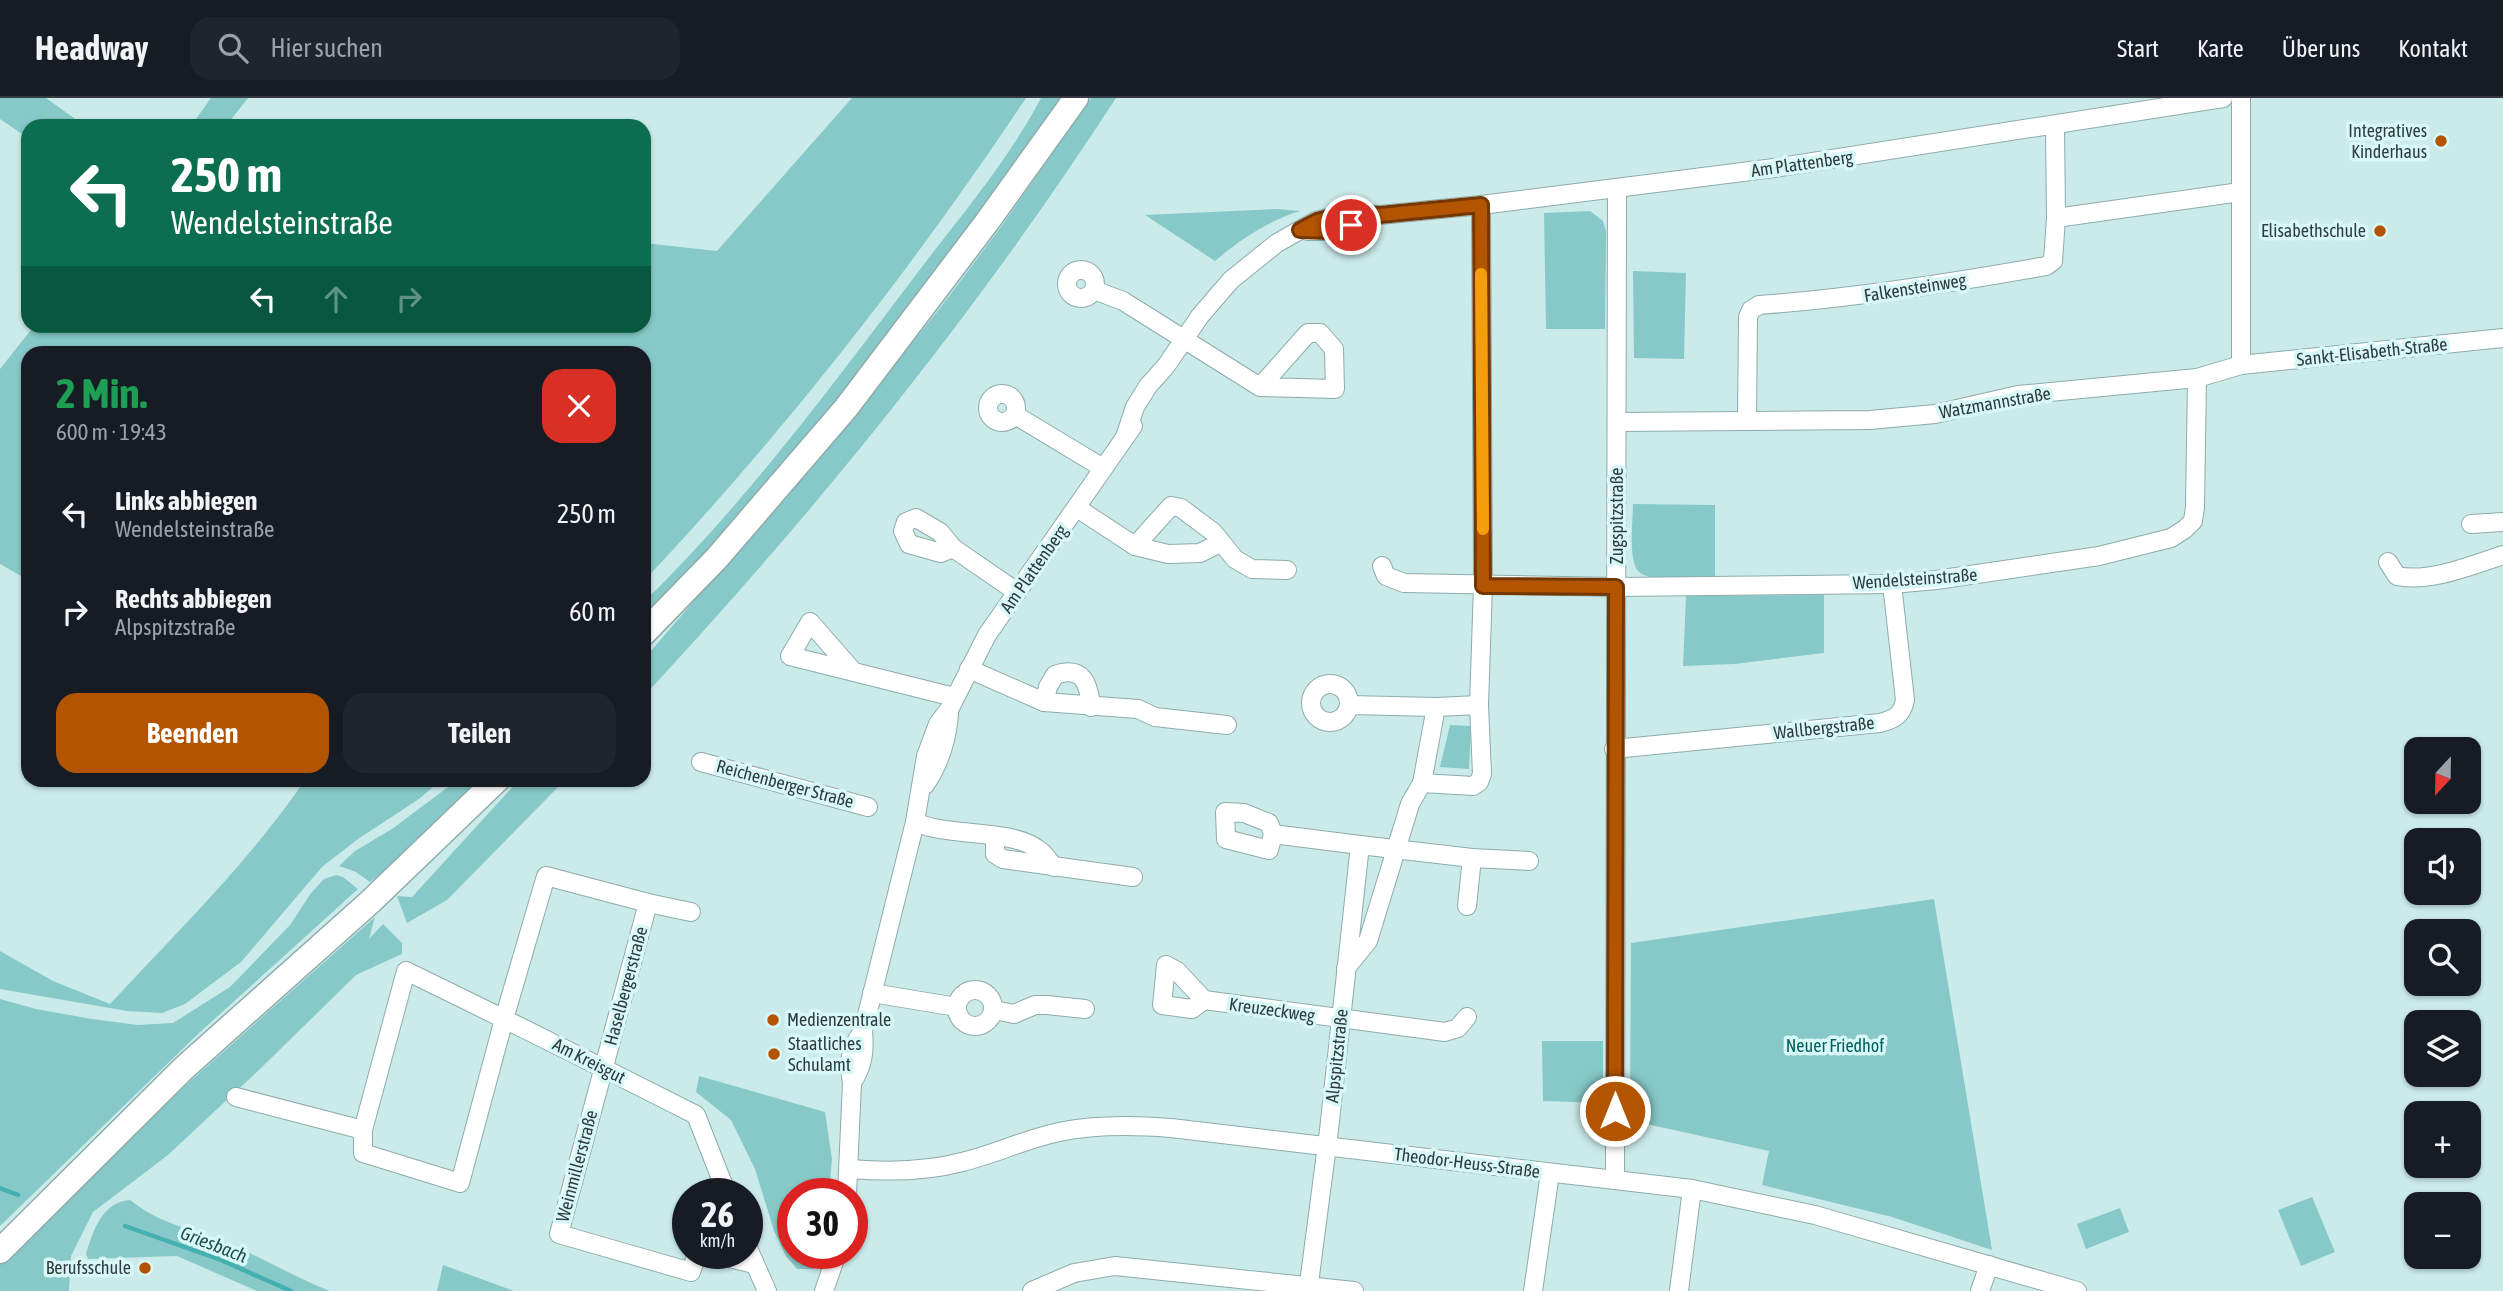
<!DOCTYPE html>
<html lang="de">
<head>
<meta charset="utf-8">
<style>
	:root { --surface:#171b24; --page:#20242c; --text:#f1f3f6; --muted:#9ea1a6; --line:#363941; --accent:#b25400 }
	body { margin:0; font-family:"Asap Condensed",sans-serif; background:var(--page); color:var(--text); height:100vh; display:flex; flex-direction:column; font-size:26px; white-space:nowrap }
	* { box-sizing:border-box; margin:0 }
	p { font-size:23px; color:var(--muted) }
	.icon { flex:none; width:38px; height:38px; fill:none; stroke:currentColor; stroke-width:2; stroke-linecap:round; stroke-linejoin:round }
	.map { position:relative; flex:1; overflow:hidden }
	.sheet { position:absolute; left:21px; top:248px; width:630px; height:441px; display:flex; flex-direction:column; background:var(--surface); border-radius:21px; box-shadow:0 2px 5px #0004 }
	.sheet>* { flex:none }
	.guide { position:absolute; left:21px; top:21px; width:630px; height:214px; border-radius:21px; box-shadow:0 2px 5px #0004; background:#0b6e4f; color:#fff; overflow:hidden }
	.needle { width:46px; rotate:202deg }
	.tools { position:absolute; left:2404px; top:639px; display:grid; gap:14px }
	.tools a { display:grid; place-items:center; width:77px; height:77px; border-radius:14px; background:var(--surface); box-shadow:0 2px 5px #0004; font-size:35px }
	.speed { position:absolute; left:672px; top:1080px; display:flex; gap:14px; font-size:35px; font-weight:700; text-align:center }
	.speed>* { display:grid; place-content:center; width:91px; height:91px; border-radius:50%; background:var(--surface); box-shadow:0 2px 5px #0004; line-height:1 }
	.speed small { font-size:18px; font-weight:400 }
	.speed .limit { border:10px solid #d22; background:#fff; color:#111 }
	.pin { position:absolute; display:grid; place-items:center; width:60px; height:60px; color:#fff; margin:-30px; border:4px solid #fff; border-radius:50%; box-shadow:0 2px 7px #0007 }
	.me { position:absolute; width:77px; margin:-38px; rotate:0deg; stroke-linejoin:round; filter:drop-shadow(0 0 5px #0008) }
	.turn { display:flex; align-items:center; gap:24px; height:147px; padding:0 35px; font-size:32px }
	.turn .icon { width:91px; height:91px; stroke-width:2.5 }
	.turn b { display:block; font-size:49px; line-height:60px }
	.lanes { display:flex; align-items:center; height:66px; padding:0 35px; background:#0003; justify-content:center; gap:35px; direction:ltr }
	.lanes .off { opacity:.35 }
	.round { display:grid; place-items:center; flex:none; width:74px; height:74px; border-radius:21px; background:var(--page) }
	.summary { display:flex; align-items:center; justify-content:space-between; height:119px; padding:0 35px }
	h1 { font-size:42px; font-weight:700; line-height:52px; color:#1e9e55 }
	.action { display:flex; gap:14px; margin-top:auto; padding:14px 35px }
	.action a { flex:1; height:80px; border-radius:21px; background:var(--accent); color:#fff; font-size:28px; font-weight:700; line-height:80px; text-align:center }
	.action a+a { background:var(--page); color:var(--text) }
	ul { padding:0; list-style:none }
	li { display:flex; align-items:center; gap:21px; height:98px; padding:0 35px }
	li div { flex:1 }
	li b { display:block; font-size:26px }
	li em { font-style:normal }
	header { display:flex; align-items:center; gap:42px; box-sizing:border-box; height:98px; padding:0 35px; background:var(--surface); border-bottom:2px solid var(--line) }
	header strong { font-size:33px }
	nav { display:flex; gap:38px; margin-inline-start:auto; font-size:24px }
	.search { width:490px; height:63px; background:var(--page); display:flex; align-items:center; gap:18px; box-sizing:border-box; padding:0 24px; border-radius:21px; color:var(--muted); font-size:26px }
	.map>svg:first-child { display:block }
	.green { fill:#87c9c8 }
	.lines { fill:none; stroke-linecap:round; stroke-linejoin:round }
	.stream { stroke:#46afaf; stroke-width:4.5 }
	.minor-casing { stroke:#8dabab; stroke-width:20 }
	.highway-casing { stroke:#8dabab; stroke-width:27 }
	.minor { stroke:#fff; stroke-width:18 }
	.highway { stroke:#fff; stroke-width:24 }
	.route-casing { stroke:#743700; stroke-width:18 }
	.route { stroke:#b25400; stroke-width:12 }
	.slow { stroke:#f59e0b; stroke-width:12 }
	.poi-dot { fill:#b25400; stroke:#d8f8f8; stroke-width:2.5 }
	.labels { text-anchor:middle; stroke-width:7; stroke-linejoin:round; paint-order:stroke }
	.poi-label { font-size:18px; fill:#303d3c; stroke:#d8f8f8; text-anchor:end }
	.street-label { font-size:18px; fill:#303d3c; stroke:#d8f8f8 }
	.park-label { font-size:18px; fill:#026161; stroke:#d8f8f8 }
	.water-label { font-size:19px; font-style:italic; fill:#1f4d4d; stroke:#d8f8f8 }
</style>
</head>
<body>
<header>
<strong>Headway</strong>
<div class="search"><svg class="icon" aria-label="search" viewBox="0 0 24 24"><circle cx="10" cy="10" r="6"/><path d="M15 15l6 6"/></svg>Hier suchen</div>
<nav><a>Start</a><a>Karte</a><a>Über uns</a><a>Kontakt</a></nav>
</header>
<div class="map">
<svg width="2503" height="1193" viewBox="0 0 2503 1193">
	<rect width="100%" height="100%" fill="#cbebea"/>
	<g class="green">
		<polygon points="0,0 46,0 85,28 28,28 28,40 0,21"/>
		<polygon points="211,0 248,0 226,28 191,28"/>
		<path d="M852,0h174c-114,171 -241,333 -382,483v-227h-616v226l-28,-16v-195l34,-43h610v-83l73,8z"/>
		<path d="M1041,0h23l-244,327 -176,196v-19c100,-98 184,-211 268,-322 44,-59 95,-117 129,-182z"/>
		<path d="M1091,0h25c-138,213 -299,412 -472,598v-37l209,-243 84,-104 61,-81z"/>
		<path d="M1277,111l23,2c-32,10 -59,28 -85,50l-70,-46z"/>
		<polygon points="1590,113 1603,123 1606,134 1605,231 1546,231 1544,115"/>
		<polygon points="1633,173 1686,175 1684,261 1634,260"/>
		<path d="M1633,406l82,1v71l-62,2c-6,-2 -11,-3 -15,-7 -10,-12 -5,-51 -5,-67z"/>
		<polygon points="1824,497 1824,555 1734,566 1683,568 1686,498"/>
		<polygon points="1450,627 1471,628 1469,671 1440,669"/>
		<path d="M305,682l135,1 -21,18 -61,40 -36,28 -81,95 -56,42 -23,9 -35,-2 -127,-22v-38l53,30 57,23c67,-72 139,-142 195,-224z"/>
		<polygon points="456,683 483,683 387,771 370,784 356,774 339,768 355,753 392,731"/>
		<polygon points="518,683 564,683 447,802 407,825 397,798 412,799"/>
		<polygon points="336,777 343,779 358,791 198,936 0,1128 0,901 36,911 92,921 138,927 173,925 230,889 290,827 311,795 324,781"/>
		<polygon points="1934,801 1992,1152 1892,1119 1762,1087 1769,1053 1642,1025 1630,1017 1631,845"/>
		<polygon points="375,819 369,841 383,826 402,845 402,856 356,877 259,972 168,1057 93,1114 71,1158 69,1193 0,1193 0,1163 108,1056"/>
		<polygon points="1542,943 1603,943 1603,1005 1543,1003"/>
		<polygon points="699,978 825,1014 832,1061 829,1095 793,1096 793,1155 822,1155 814,1171 797,1171 786,1158 774,1133 755,1071 731,1022 696,994"/>
		<polygon points="2312,1099 2335,1154 2301,1168 2278,1112"/>
		<path d="M130,1102c34,27 64,28 102,45 33,14 64,33 98,46h-73l-80,-35 -89,3 -2,-5c7,-23 16,-52 44,-54z"/>
		<polygon points="2120,1110 2129,1134 2086,1151 2077,1126"/>
		<polygon points="443,1167 514,1193 437,1193"/>
	</g>
	<g class="lines">
		<g class="stream">
			<polyline points="0,1090 18,1097"/>
			<polyline points="125,1128 221,1162 291,1193"/>
		</g>
		<g class="minor-casing">
			<g id="minor">
				<polyline points="2056,120 2240,94"/>
				<polyline points="1307,133 1328,133 1372,120"/>
				<circle cx="1081" cy="186" r="14"/>
				<polyline points="1094,192 1123,203 1260,289 1335,291 1334,251 1320,235 1308,235 1260,289"/>
				<polyline points="2241,267 2241,0"/>
				<circle cx="1002" cy="310" r="14"/>
				<polyline points="1015,317 1103,370"/>
				<path d="M1747,322l1,-103 3,-7 8,-5c97,-7 192,-22 287,-39l7,-5 3,-43 -1,-93"/>
				<polyline points="1617,324 1870,322 1935,316 2018,297 2197,280 2241,267 2503,240"/>
				<polyline points="1126,336 1135,309 1148,288 1166,268 1200,218 1231,182 1277,145 1316,123 1348,115 1380,117 1481,107 1774,70 2223,0"/>
				<polyline points="1077,410 1135,448 1168,456 1200,455 1220,445"/>
				<polyline points="2471,426 2503,424"/>
				<polyline points="1135,448 1171,408 1181,410 1213,434 1235,461 1252,471 1287,472"/>
				<polyline points="953,450 941,455 909,446 903,433 906,424 916,420 940,434 953,450 1017,494"/>
				<path d="M2388,464l9,14c32,7 76,-11 106,-21"/>
				<polyline points="1382,468 1386,478 1404,485 1616,489 1892,486 1936,482 2099,458 2171,440 2185,431 2193,423 2195,409 2197,280"/>
				<polyline points="969,571 1044,604 1138,611 1155,619 1227,627"/>
				<polyline points="852,572 810,524 790,558 954,599"/>
				<circle cx="1330" cy="605" r="19"/>
				<path d="M1044,604l4,-15 7,-12c28,-10 34,9 36,32"/>
				<polyline points="1349,607 1436,609"/>
				<path d="M1614,651l266,-26c15,-4 22,-8 25,-23l-13,-116"/>
				<polyline points="701,664 868,709"/>
				<polyline points="1422,685 1473,688 1479,684 1482,676 1479,607 1483,488 1481,107"/>
				<path d="M925,687c15,-22 22,-44 24,-71"/>
				<path d="M915,724c35,16 96,6 124,28 6,4 10,11 15,17"/>
				<polyline points="1273,736 1269,752 1226,741 1225,714 1244,715 1269,725 1273,736 1360,747"/>
				<polyline points="995,739 995,756 1003,761 1133,779"/>
				<polyline points="648,805 691,814"/>
				<polyline points="1467,808 1472,760"/>
				<polyline points="1346,870 1368,843 1410,706 1422,685 1436,609 1479,607"/>
				<circle cx="975" cy="910" r="18"/>
				<polyline points="872,895 957,909"/>
				<polyline points="1204,902 1192,911 1162,907 1166,867 1177,873 1204,902 1445,934 1458,930 1467,919"/>
				<polyline points="994,912 1014,916 1035,907 1047,907 1085,911"/>
				<path d="M852,985c11,-18 13,-31 11,-52l52,-209 11,-66 12,-32 12,-16 37,-73 146,-209"/>
				<polyline points="236,999 363,1032"/>
				<path d="M850,1071c37,3 75,3 112,-7 33,-8 64,-23 97,-30 37,-8 75,-7 112,-4l521,61 123,26 262,76"/>
				<polyline points="1615,1082 1617,90"/>
				<path d="M847,1096l5,-111c-4,-21 -2,-35 11,-52"/>
				<polyline points="747,1148 767,1193"/>
				<path d="M697,1155l-6,19 -132,-38 89,-331 -102,-27 -42,143 -44,164 -97,-30v-23l43,-159c97,47 193,95 290,144l31,79"/>
				<polyline points="709,1155 754,1166"/>
				<polyline points="824,1193 837,1155"/>
				<polyline points="1032,1193 1074,1175 1115,1168 1354,1193"/>
				<polyline points="1308,1193 1329,1032 1360,747 1472,760 1529,763"/>
				<polyline points="1533,1193 1550,1075"/>
				<polyline points="1679,1193 1692,1091"/>
				<polyline points="1980,1193 1989,1167"/>
			</g>
		</g>
		<g class="highway-casing">
			<g id="highway">
				<polyline points="644,535 717,460 846,310 987,124 1076,0"/>
				<polyline points="0,1153 184,970 370,804 497,682"/>
			</g>
		</g>
		<use href="#minor" class="minor"/>
		<use href="#highway" class="highway"/>
	</g>
	<g class="lines">
		<g class="route-casing">
			<polyline id="route" points="1351,127 1328,133 1300,132 1317,123 1348,115 1380,117 1481,107 1483,488 1616,489 1615,1013"/>
		</g>
		<use href="#route" class="route"/>
		<polyline class="slow" points="1481,176 1483,431"/>
	</g>
	<g class="poi-dot">
		<circle cx="2441" cy="43" r="7"/>
		<circle cx="2380" cy="133" r="7"/>
		<circle cx="773" cy="922" r="7"/>
		<circle cx="774" cy="956" r="7"/>
		<circle cx="145" cy="1170" r="7"/>
	</g>
	<g class="labels">
		<g class="poi-label">
			<text x="2427" y="39">Integratives<tspan x="2427" dy="21">Kinderhaus</tspan></text>
			<text x="2366" y="139">Elisabethschule</text>
			<text x="787" y="928" text-anchor="start">Medienzentrale</text>
			<text x="788" y="952" text-anchor="start">Staatliches<tspan x="788" dy="21">Schulamt</tspan></text>
			<text x="131" y="1176">Berufsschule</text>
		</g>
		<g class="street-label">
			<text transform="translate(1802 66) rotate(-8)" y="6">Am Plattenberg</text>
			<text transform="translate(1915 190) rotate(-9)" y="6">Falkensteinweg</text>
			<text transform="translate(2372 254) rotate(-6)" y="6">Sankt-Elisabeth-Straße</text>
			<text transform="translate(1995 305) rotate(-10)" y="6">Watzmannstraße</text>
			<text transform="translate(1617 418) rotate(-90)" y="6">Zugspitzstraße</text>
			<text transform="translate(1034 471) rotate(-55)" y="6">Am Plattenberg</text>
			<text transform="translate(1915 481) rotate(-4)" y="6">Wendelsteinstraße</text>
			<text transform="translate(1824 630) rotate(-6)" y="6">Wallbergstraße</text>
			<text transform="translate(785 686) rotate(15)" y="6">Reichenberger Straße</text>
			<text transform="translate(626 888) rotate(-75)" y="6">Haselbergerstraße</text>
			<text transform="translate(1272 912) rotate(8)" y="6">Kreuzeckweg</text>
			<text transform="translate(1337 958) rotate(-84)" y="6">Alpspitzstraße</text>
			<text transform="translate(589 963) rotate(27)" y="6">Am Kreisgut</text>
			<text transform="translate(1467 1065) rotate(7)" y="6">Theodor-Heuss-Straße</text>
			<text transform="translate(577 1068) rotate(-75)" y="6">Weinmillerstraße</text>
		</g>
		<g class="park-label">
			<text x="1835" y="954">Neuer Friedhof</text>
		</g>
		<g class="water-label">
			<text transform="translate(214 1146) rotate(21)" y="7">Griesbach</text>
		</g>
	</g>
</svg>
<div class="tools">
<a><svg class="needle" viewBox="-14 -14 28 28"><path d="M0-13l5 13h-10z" fill="#e53935"/><path d="M0 13l5-13h-10z" fill="#9ea1a6"/></svg></a>
<a><svg class="icon" aria-label="sound" viewBox="0 0 24 24"><path d="M4 9h4l5-4v14l-5-4H4zM17 9q2 3 0 6"/></svg></a>
<a><svg class="icon" aria-label="search" viewBox="0 0 24 24"><circle cx="10" cy="10" r="6"/><path d="M15 15l6 6"/></svg></a>
<a><svg class="icon" aria-label="layers" viewBox="0 0 24 24"><path d="M12 4l9 5-9 5-9-5zM3 14l9 5 9-5"/></svg></a>
<a>+</a>
<a>−</a>
</div>
<div class="speed"><div>26<small>km/h</small></div><div class="limit">30</div></div>
<div class="pin" style="left:1351px;top:127px;background:#d93025"><svg class="icon" aria-label="arrive" viewBox="0 0 24 24"><path d="M6 21V4h12l-3 4 3 4H6"/></svg></div>
<svg class="me" style="left:1615px;top:1013px" viewBox="-20 -20 40 40"><circle r="17" fill="#b25400" stroke="#fff" stroke-width="3"/><path d="M0-11L8 9 0 5-8 9z" fill="#fff"/></svg>
<div class="guide">
<div class="turn"><svg class="icon" aria-label="left" viewBox="0 0 24 24"><path d="M17 20v-9H6M10 6l-5 5 5 5"/></svg><div><b>250 m</b>Wendelsteinstraße</div></div>
<div class="lanes"><svg class="icon" aria-label="left" viewBox="0 0 24 24"><path d="M17 20v-9H6M10 6l-5 5 5 5"/></svg><svg class="icon off" aria-label="ahead" viewBox="0 0 24 24"><path d="M12 20V5M6 11l6-6 6 6"/></svg><svg class="icon off" aria-label="right" viewBox="0 0 24 24"><path d="M7 20v-9h11M14 6l5 5-5 5"/></svg></div>
</div>
<section class="sheet">
<div class="summary"><div><h1>2 Min.</h1><p>600 m · 19:43</p></div><a class="round" style="background:#d93025;color:#fff"><svg class="icon" aria-label="close" viewBox="0 0 24 24"><path d="M6 6l12 12M18 6L6 18"/></svg></a></div>
<ul>
<li><svg class="icon" aria-label="left" viewBox="0 0 24 24"><path d="M17 20v-9H6M10 6l-5 5 5 5"/></svg><div><b>Links abbiegen</b><p>Wendelsteinstraße</p></div><em>250 m</em></li>
<li><svg class="icon" aria-label="right" viewBox="0 0 24 24"><path d="M7 20v-9h11M14 6l5 5-5 5"/></svg><div><b>Rechts abbiegen</b><p>Alpspitzstraße</p></div><em>60 m</em></li>
</ul>
<div class="action"><a>Beenden</a><a>Teilen</a></div>
</section>
</div>
</body>
</html>
